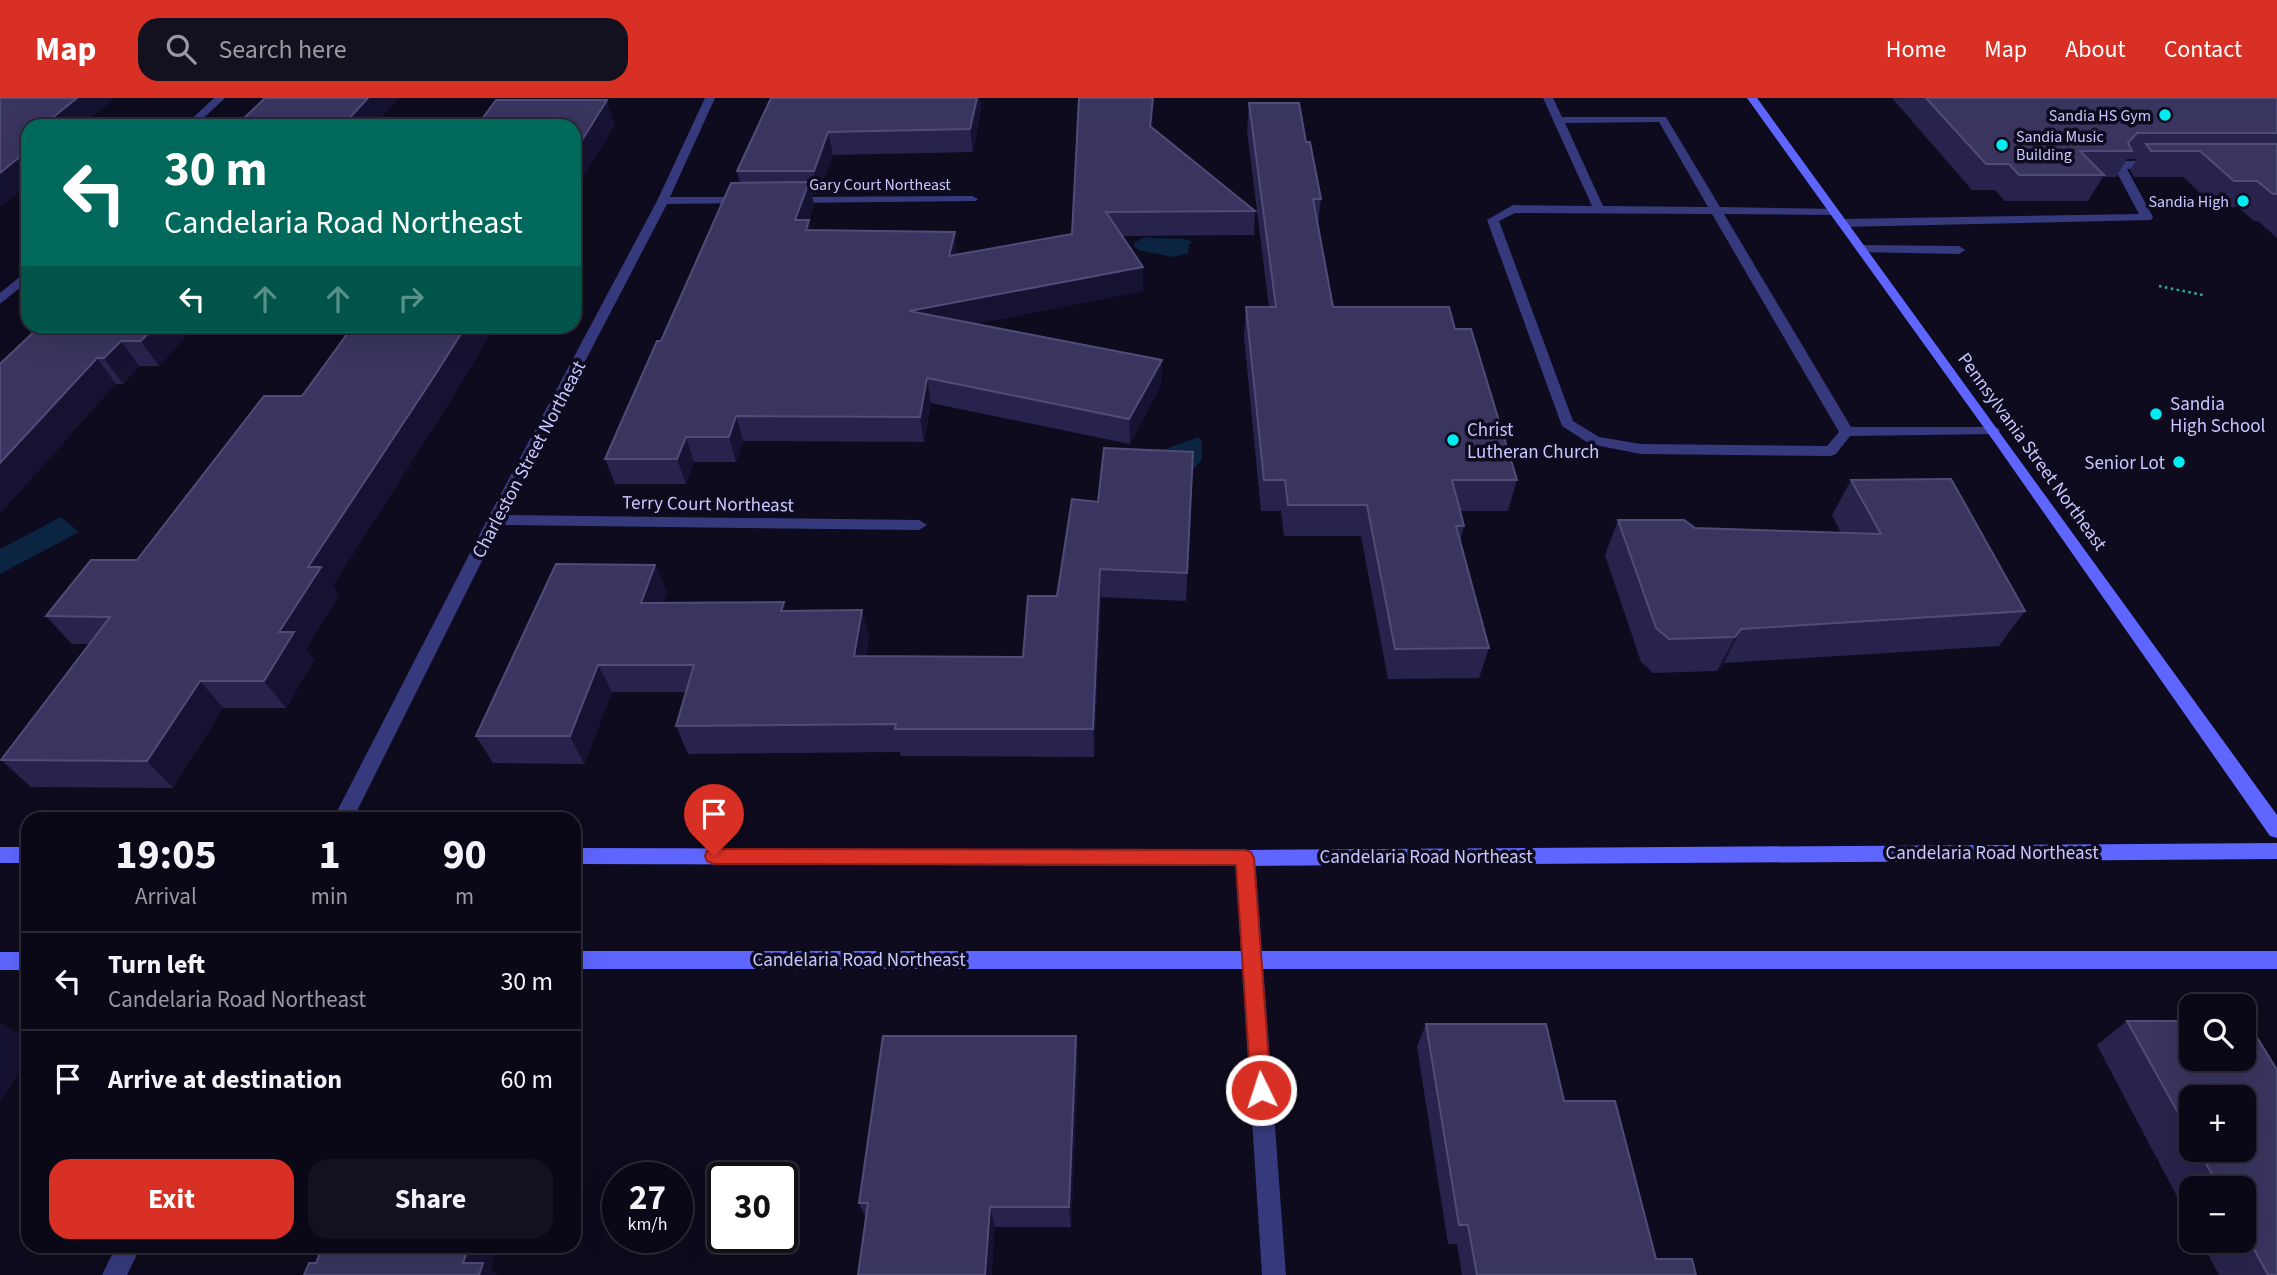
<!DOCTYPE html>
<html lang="en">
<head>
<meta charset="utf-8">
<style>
	:root { --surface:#0a0816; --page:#13111f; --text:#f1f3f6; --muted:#999aa1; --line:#2a2935; --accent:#d93025 }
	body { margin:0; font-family:"Source Sans 3",sans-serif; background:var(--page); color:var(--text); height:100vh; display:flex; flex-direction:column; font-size:26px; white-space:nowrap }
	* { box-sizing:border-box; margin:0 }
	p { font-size:23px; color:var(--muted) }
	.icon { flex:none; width:38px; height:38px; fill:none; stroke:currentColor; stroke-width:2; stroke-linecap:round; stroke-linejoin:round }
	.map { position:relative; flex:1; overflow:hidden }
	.side { position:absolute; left:21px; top:714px; width:560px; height:441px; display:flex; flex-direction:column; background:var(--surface); border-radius:21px; box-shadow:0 7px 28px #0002,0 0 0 2px var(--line) }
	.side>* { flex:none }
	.top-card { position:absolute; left:21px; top:21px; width:560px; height:214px; border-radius:21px; box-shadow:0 7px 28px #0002,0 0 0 2px var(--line); background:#00695c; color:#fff; overflow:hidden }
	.controls { position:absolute; left:2179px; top:896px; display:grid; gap:14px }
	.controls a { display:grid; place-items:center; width:77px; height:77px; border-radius:14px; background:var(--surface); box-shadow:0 7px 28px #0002,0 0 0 2px var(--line); font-size:35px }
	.speed { position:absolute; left:602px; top:1064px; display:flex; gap:14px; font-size:35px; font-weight:700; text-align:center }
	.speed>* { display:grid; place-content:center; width:91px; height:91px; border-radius:50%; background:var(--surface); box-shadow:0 7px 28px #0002,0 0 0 2px var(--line); line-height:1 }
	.speed small { font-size:18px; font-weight:400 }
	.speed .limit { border:4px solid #111; border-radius:10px; background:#fff; color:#111 }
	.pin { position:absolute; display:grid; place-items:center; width:60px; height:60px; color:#fff; margin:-72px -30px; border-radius:50% 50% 50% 0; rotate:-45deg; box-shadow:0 0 7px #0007 }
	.pin .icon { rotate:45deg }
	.me { position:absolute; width:77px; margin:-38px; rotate:356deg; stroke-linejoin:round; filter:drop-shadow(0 0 5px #0008) }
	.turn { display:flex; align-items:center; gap:24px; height:147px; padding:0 28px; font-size:32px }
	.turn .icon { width:91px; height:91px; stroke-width:2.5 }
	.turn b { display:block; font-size:49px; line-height:60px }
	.lanes { display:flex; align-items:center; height:66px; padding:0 28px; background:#0003; justify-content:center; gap:35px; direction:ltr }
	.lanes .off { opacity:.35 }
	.eta { display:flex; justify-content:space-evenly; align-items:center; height:119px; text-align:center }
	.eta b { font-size:42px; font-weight:700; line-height:49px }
	.action { display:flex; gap:14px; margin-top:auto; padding:14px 28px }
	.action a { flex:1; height:80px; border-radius:21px; background:var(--accent); color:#fff; font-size:28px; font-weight:700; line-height:80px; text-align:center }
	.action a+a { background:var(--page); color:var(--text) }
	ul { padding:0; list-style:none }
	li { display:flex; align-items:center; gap:21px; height:98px; padding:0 28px; border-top:2px solid var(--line) }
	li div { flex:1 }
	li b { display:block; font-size:26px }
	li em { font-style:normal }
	header { display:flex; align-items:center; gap:42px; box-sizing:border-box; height:98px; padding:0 35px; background:var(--accent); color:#fff }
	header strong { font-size:33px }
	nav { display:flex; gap:38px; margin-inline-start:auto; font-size:24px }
	.search { width:490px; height:63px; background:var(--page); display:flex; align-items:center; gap:18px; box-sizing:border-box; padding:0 24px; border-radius:21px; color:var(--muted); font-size:26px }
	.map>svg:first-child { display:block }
	.water { fill:#0b2441 }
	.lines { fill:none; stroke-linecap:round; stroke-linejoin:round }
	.path { stroke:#2cae9c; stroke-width:2.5; stroke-dasharray:2.5 3.5; stroke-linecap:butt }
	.lane { fill:#36397c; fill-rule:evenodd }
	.street { fill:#36397c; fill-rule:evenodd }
	.secondary { fill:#5e66ff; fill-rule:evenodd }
	.wall { fill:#28234c; fill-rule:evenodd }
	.shaded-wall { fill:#161231 }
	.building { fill:#39355f; stroke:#504c78; stroke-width:2 }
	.route { fill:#d93025; stroke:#8d1f18; stroke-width:2 }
	.poi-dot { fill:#00ecf2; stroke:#0d0b1d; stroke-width:2.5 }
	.labels { text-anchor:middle; stroke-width:7; stroke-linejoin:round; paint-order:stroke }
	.far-poi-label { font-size:16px; fill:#c9c7ff; stroke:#0d0b1d; text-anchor:end }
	.far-street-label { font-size:16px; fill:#c9c7ff; stroke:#0d0b1d }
	.poi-label { font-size:19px; fill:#c9c7ff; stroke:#0d0b1d; text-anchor:start }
	.street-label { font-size:19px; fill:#c9c7ff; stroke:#0d0b1d }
</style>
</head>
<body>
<header>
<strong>Map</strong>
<div class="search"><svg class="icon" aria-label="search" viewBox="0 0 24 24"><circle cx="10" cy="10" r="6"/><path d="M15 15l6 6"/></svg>Search here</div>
<nav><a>Home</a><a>Map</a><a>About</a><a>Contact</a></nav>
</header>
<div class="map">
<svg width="2277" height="1177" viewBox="0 0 2277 1177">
	<rect width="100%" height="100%" fill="#0d0b1d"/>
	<g class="water">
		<path d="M1145,139c16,3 35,-1 49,5l-5,2 -1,9 -15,4 -35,-7 -4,-4 1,-4z"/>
		<polygon points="1198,339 1202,343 1202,361 1192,373 1160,353"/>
		<polygon points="61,419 79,434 0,476 0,451"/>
	</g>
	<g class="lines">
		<polyline class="path" points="2159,188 2203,197"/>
		<g class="lane">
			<path d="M1543,0h10l9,19h104l54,90 118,2v4l-4,2 -110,-1 127,213h142l5,1 2,3 -2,3 -148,2 -14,18 -5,2 -190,-2 -51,-10 -28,-18 -75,-206 26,-15 79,1zM1659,24l49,85 -105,-1 -38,-83zM1515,115l197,1 127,218 -12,14 -186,-2 -42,-7 -26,-16 -74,-200z"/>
			<polygon points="2125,63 2158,62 2164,65 2158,68 2127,71 2153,119 2151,122 1842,129 1836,125 1842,121 2139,116 2115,71"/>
			<polygon points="1862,147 1959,148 1965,152 1959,156 1858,154 1858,148"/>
		</g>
		<g class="street">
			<polygon points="214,0 225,0 195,28 184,28"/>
			<polygon points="705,0 715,0 670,99 747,99 753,102 747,105 667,106 505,417 919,422 927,427 919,432 500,427 353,721 333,721 487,422 657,103"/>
			<polygon points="972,98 978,101 976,103 789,105 783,102 789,99"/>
			<polygon points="28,172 28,183 0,206 0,195"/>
			<polygon points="1245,752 1252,754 1255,760 1286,1177 1262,1177 1235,760 1238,754"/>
			<polygon points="116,1148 141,1148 127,1177 102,1177"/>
		</g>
		<g class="secondary">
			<polygon points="1747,0 1757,0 2277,717 2277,740 2270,738 1995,345"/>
			<polygon points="2277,745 2277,761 1245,768 574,766 574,750 1245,752"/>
			<rect x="0" y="749" width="28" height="16"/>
			<rect x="574" y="853" width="1703" height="18"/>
			<rect x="0" y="854" width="28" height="18"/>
		</g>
	</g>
	<g class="wall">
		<polygon points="771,0 980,0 981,12 973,54 833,57 818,96 812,96 814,108 809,122 811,132 957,157 1072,136 1079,0 1153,0 1152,30 1255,113 1254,137 1122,138 1143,169 1143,193 974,226 1162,262 1161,287 1130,346 931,305 924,344 743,343 736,364 694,364 686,386 615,386 605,361 740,85 737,73"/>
		<polygon points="1892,0 2277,0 2277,140 2258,123 2254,123 2238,109 2216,110 2183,79 2134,79 2130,72 2137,61 2127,61 2116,79 2103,79 2088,103 2005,103 1995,92 1972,92"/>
		<polygon points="1249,5 1306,44 1321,101 1318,127 1333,209 1455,231 1517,382 1508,413 1460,413 1464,428 1460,443 1489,550 1479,580 1388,581 1361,438 1284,438 1281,413 1261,413 1244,239 1246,209 1269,209 1247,33"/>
		<polygon points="40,228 195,228 159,268 139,268 123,286 116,286"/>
		<polygon points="353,228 495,228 449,305 333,487 339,497 306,551 314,562 286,610 223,610 173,690 31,689 1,662 89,546 72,546 46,518 137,462 302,298"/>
		<polygon points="1193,354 1186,503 1101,499 1094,659 901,658 900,654 688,656 676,628 686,594 612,594 584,666 493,665 476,638 655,467 667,495 663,505 784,504 786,513 862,512 869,540 866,558 1023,559 1057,498 1098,404"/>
		<polygon points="1851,382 2025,513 1999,548 1724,565 1717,573 1653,575 1641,564 1605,457 1618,422 1695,430 1841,435 1832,417"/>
		<path d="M2127,923h64v38h53v-38h3l30,49v205h-58l-18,-34h43v-53h-53v35l-94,-178zM2191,999h53v53h-53z"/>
		<polygon points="1426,926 1564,1003 1656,1161 1696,1177 1462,1177 1457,1146 1448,1146 1417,949"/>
		<polygon points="1078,961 1071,1129 995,1129 866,1120 859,1105"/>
	</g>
	<g class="shaded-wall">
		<polygon points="77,0 115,0 82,28 42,28"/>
		<polygon points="368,0 399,0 374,28 342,28"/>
		<polygon points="977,0 980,0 981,12 973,54 970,31"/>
		<polygon points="1153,0 1153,16 1149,51 1150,28"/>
		<polygon points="607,2 615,27 574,95 574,55"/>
		<polygon points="828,34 833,57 818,96 814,73"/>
		<polygon points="28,52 28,86 0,110 0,75"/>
		<polygon points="809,84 814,108 800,146 795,122"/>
		<polygon points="809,122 814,146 806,132"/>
		<polygon points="955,134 957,158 949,158"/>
		<polygon points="1143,169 1143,193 913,238 909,213"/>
		<polygon points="155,228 195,228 159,268 141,243"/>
		<polygon points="466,228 495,228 449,305 333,487 339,497 306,551 314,562 286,610 264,583 279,534 308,469"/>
		<polygon points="121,243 139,268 123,286 104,260"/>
		<polygon points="97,260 116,286 0,416 0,365"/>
		<polygon points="1162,262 1161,287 1130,346 1129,321"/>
		<polygon points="927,280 931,305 924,344 920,319"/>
		<polygon points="736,318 743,343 736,364 729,339"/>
		<polygon points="686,339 694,364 686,386 677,361"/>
		<polygon points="655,467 667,495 653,533 641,505"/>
		<polygon points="1100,471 1101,499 1094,659 1093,631"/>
		<polygon points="784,504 792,532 781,513"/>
		<polygon points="862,512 869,540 861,586 854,558"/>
		<polygon points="1741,531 1724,565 1717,573 1735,539"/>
		<polygon points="598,567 612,594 584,666 570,638"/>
		<polygon points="200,583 223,610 173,690 147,663"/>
		<polygon points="0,924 28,942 28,959 0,1005"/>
		<polygon points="1076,938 1078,961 1071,1129 1069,1109"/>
		<polygon points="990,1109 995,1129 992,1177 985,1177"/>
		<polygon points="469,1148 498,1148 491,1171 498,1177 479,1177 463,1165"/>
	</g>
	<g class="building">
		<polygon points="0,0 77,0 42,28 28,28 28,52 0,75"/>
		<polygon points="265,0 368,0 342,28 236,28"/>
		<polygon points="771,0 977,0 970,31 828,34 814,73 737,73"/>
		<polygon points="1079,0 1153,0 1150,28 1255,113 1106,114 1143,169 909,213 1162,262 1129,321 927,280 920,319 736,318 729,339 686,339 677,361 605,361 657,243 661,243 731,85 809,84 795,122 809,122 806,132 955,134 949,158 1072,136"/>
		<polygon points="1926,0 2277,0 2277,35 2137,35 2128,45 2132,53 2080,53 2104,77 2019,77 2009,66 1986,66"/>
		<polygon points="496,2 607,2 574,55 574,28 477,28"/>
		<polygon points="1249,5 1299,5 1306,44 1310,44 1321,101 1313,101 1333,209 1449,209 1455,231 1471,231 1517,382 1452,382 1464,428 1456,428 1489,550 1395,551 1367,407 1288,407 1285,382 1264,382 1246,209 1276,209"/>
		<polygon points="2146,46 2277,46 2277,96 2273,96 2257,83 2234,83 2200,53 2151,53"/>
		<polygon points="40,228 155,228 141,243 121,243 104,260 97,260 0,365 0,266"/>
		<polygon points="353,228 466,228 435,277 308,469 321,469 279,534 294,534 264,583 200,583 147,663 1,662 110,519 46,518 91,462 137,462 264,298 302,298"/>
		<polygon points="1104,350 1193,354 1187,475 1100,471 1093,631 895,631 896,626 676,628 694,567 598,567 570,638 476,638 556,466 655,467 641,505 784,504 781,513 862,512 854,558 1023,559 1028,498 1057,498 1072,401 1098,404"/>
		<polygon points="1951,381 2025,513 1741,531 1735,539 1669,541 1656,530 1618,422 1684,422 1695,430 1881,436 1851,382"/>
		<polygon points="2127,923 2191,923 2191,961 2244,961 2244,923 2247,923 2277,972 2277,1177 2268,1177 2244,1133 2244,1090 2220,1090 2198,1052 2244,1052 2244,999 2191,999 2191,1038"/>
		<polygon points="1426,926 1546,926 1564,1003 1615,1003 1656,1161 1692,1161 1696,1177 1477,1177 1468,1127 1459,1127"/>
		<polygon points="883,938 1076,938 1069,1109 990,1109 985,1177 858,1177 868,1105 859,1105"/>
		<polygon points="323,1148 469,1148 463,1165 483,1165 479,1177 304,1177 309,1165 316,1165"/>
	</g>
	<polygon class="route" points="714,751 1245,752 1251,754 1254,760 1271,992 1268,999 1261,1002 1254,999 1251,992 1236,767 714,766 707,763 705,758 707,753"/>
	<g class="poi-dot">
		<circle cx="2165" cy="17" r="7"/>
		<circle cx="2002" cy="47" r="7"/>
		<circle cx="2243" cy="103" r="7"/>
		<circle cx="2156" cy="316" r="7"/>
		<circle cx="1453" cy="342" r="7"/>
		<circle cx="2179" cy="364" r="7"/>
	</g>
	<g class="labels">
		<g class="far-poi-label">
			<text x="2151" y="23">Sandia HS Gym</text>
			<text x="2016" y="44" text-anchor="start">Sandia Music<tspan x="2016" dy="18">Building</tspan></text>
			<text x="2229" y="109">Sandia High</text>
		</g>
		<g class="far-street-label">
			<text x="880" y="92">Gary Court Northeast</text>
		</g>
		<g class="poi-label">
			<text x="2170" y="312">Sandia<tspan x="2170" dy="22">High School</tspan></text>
			<text x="1467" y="338">Christ<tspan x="1467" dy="22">Lutheran Church</tspan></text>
			<text x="2165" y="371" text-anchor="end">Senior Lot</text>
		</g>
		<g class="street-label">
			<text transform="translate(2033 353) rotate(54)" y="7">Pennsylvania Street Northeast</text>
			<text transform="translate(528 361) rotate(-62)" y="7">Charleston Street Northeast</text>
			<text transform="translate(708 405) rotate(1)" y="7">Terry Court Northeast</text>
			<text x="1992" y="761">Candelaria Road Northeast</text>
			<text x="1426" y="765">Candelaria Road Northeast</text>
			<text x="859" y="868">Candelaria Road Northeast</text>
		</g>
	</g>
</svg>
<div class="controls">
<a><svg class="icon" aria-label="search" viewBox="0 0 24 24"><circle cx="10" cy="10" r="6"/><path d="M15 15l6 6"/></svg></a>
<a>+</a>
<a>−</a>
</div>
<div class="speed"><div>27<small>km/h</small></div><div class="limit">30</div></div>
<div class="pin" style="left:714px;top:758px;background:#d93025"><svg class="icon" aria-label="arrive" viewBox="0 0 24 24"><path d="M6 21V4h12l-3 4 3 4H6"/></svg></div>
<svg class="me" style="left:1261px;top:992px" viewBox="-20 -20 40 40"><circle r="17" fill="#d93025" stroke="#fff" stroke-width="3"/><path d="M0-11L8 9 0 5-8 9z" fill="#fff"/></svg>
<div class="top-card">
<div class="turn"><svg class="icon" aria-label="left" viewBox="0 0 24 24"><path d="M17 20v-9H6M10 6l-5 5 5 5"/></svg><div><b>30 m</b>Candelaria Road Northeast</div></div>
<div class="lanes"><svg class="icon" aria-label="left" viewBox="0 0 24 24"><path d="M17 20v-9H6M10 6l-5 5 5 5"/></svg><svg class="icon off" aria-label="ahead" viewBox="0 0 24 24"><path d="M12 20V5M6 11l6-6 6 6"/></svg><svg class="icon off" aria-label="ahead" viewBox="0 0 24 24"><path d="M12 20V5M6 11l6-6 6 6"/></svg><svg class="icon off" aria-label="right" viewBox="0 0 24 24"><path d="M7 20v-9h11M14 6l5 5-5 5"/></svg></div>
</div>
<section class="side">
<div class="eta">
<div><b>19:05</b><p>Arrival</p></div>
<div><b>1</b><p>min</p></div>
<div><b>90</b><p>m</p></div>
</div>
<ul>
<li><svg class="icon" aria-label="left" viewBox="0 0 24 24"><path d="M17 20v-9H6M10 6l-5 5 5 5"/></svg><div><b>Turn left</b><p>Candelaria Road Northeast</p></div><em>30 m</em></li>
<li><svg class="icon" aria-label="arrive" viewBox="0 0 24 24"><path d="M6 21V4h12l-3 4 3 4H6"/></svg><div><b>Arrive at destination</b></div><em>60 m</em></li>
</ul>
<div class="action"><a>Exit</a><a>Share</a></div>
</section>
</div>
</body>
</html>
